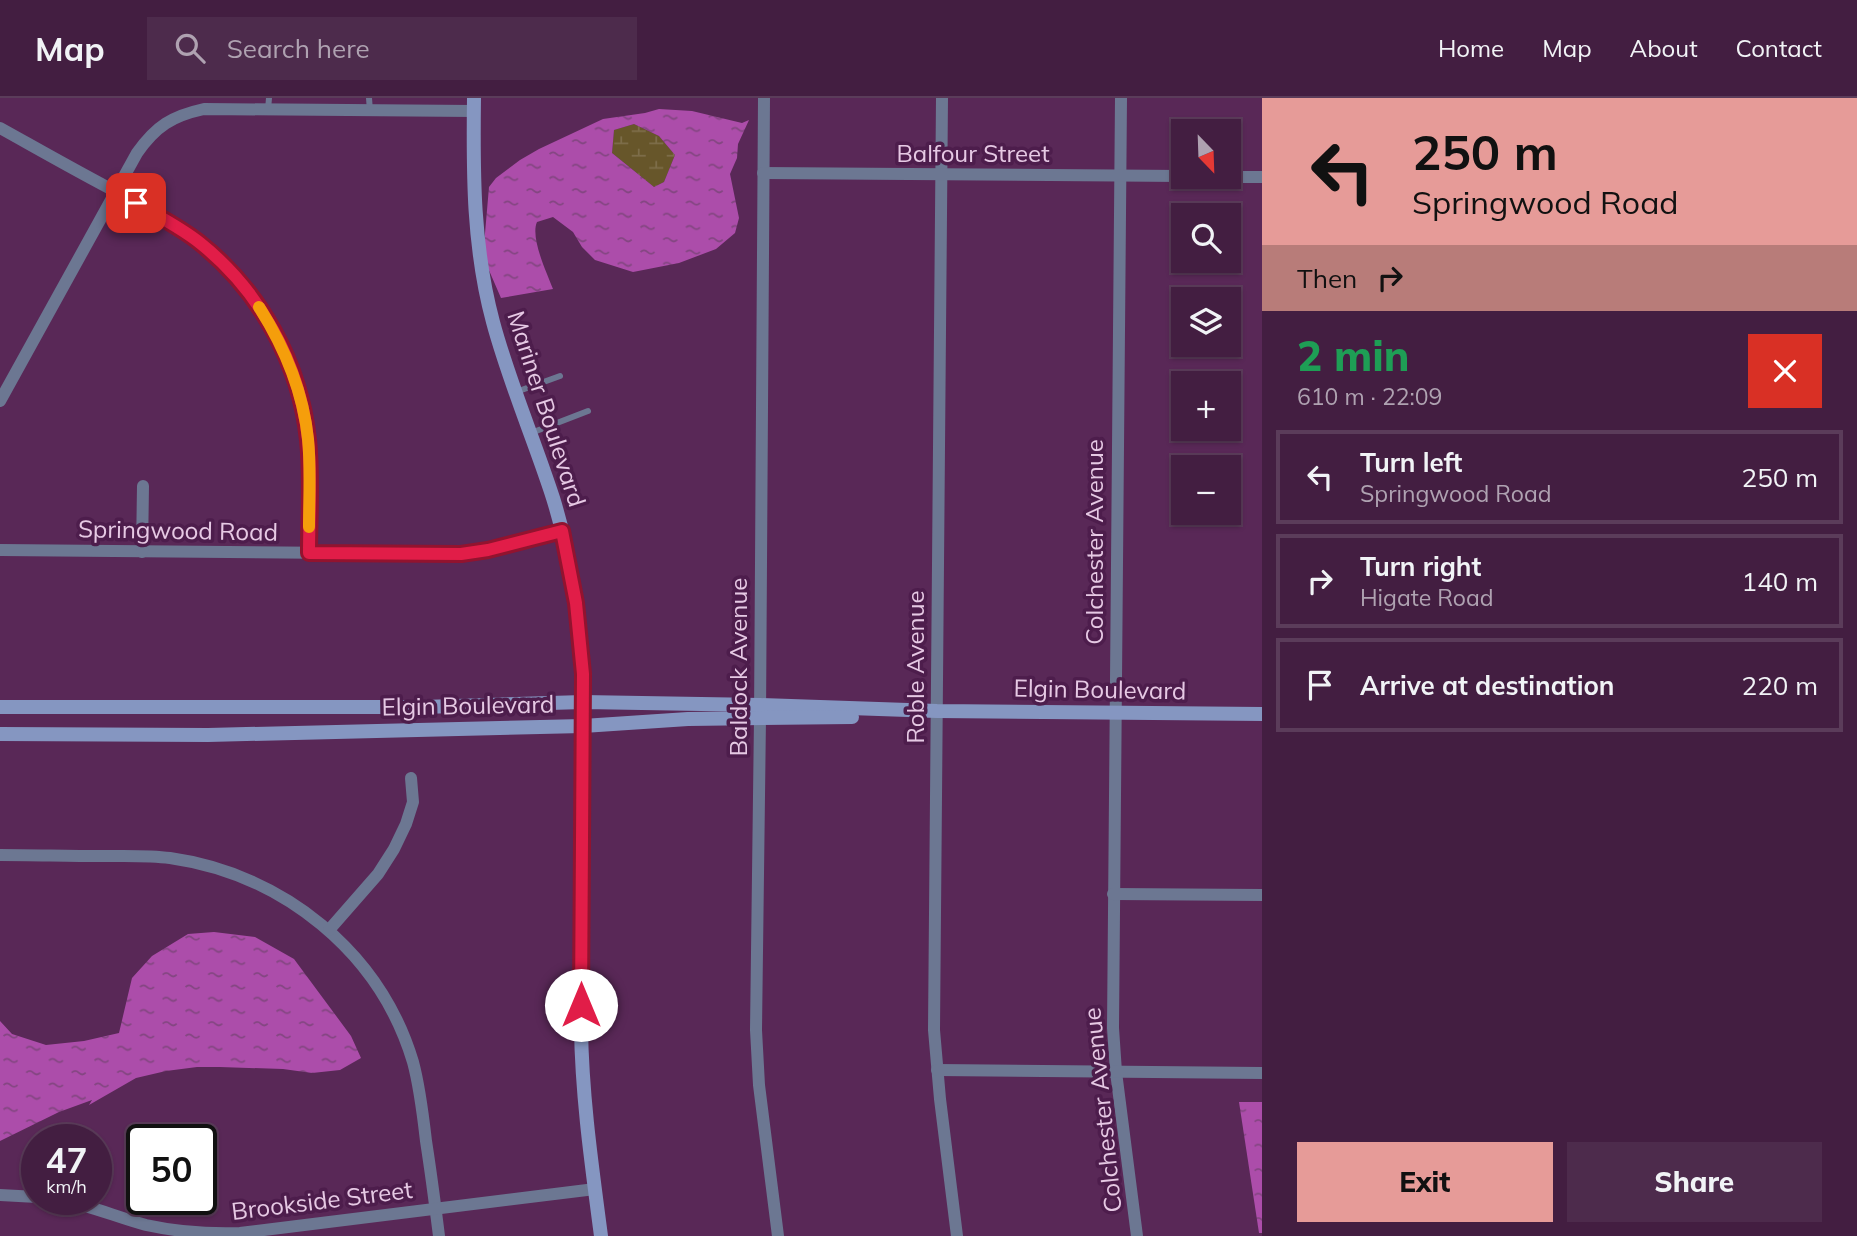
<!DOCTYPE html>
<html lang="en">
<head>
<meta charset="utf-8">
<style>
	:root { --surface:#431e41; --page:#4d2b4c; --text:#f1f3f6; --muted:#afa2b1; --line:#5b3c5a; --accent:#e69b98 }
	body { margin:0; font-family:Mulish,sans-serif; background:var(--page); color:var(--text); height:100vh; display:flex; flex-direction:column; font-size:26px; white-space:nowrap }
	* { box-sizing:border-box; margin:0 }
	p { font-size:23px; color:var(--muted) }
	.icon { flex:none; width:38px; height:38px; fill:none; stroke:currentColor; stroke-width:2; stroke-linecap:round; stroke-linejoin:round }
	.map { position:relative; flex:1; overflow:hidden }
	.sheet { display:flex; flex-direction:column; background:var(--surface); width:595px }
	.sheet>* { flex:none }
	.hud { background:#e69b98; color:#111; overflow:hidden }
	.needle { width:46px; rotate:157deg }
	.fabs { position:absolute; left:1171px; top:21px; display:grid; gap:14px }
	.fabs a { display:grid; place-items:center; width:70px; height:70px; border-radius:0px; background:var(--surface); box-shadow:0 2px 5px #0004,0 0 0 2px var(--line); font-size:35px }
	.speed { position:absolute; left:21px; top:1026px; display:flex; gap:14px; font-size:35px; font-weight:700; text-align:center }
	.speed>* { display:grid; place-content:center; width:91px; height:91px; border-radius:50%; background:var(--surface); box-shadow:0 2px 5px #0004,0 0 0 2px var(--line); line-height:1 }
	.speed small { font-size:18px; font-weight:400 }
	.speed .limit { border:4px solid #111; border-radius:10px; background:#fff; color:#111 }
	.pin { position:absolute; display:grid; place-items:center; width:60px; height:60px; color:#fff; margin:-30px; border-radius:14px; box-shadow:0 4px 10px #0006 }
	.me { position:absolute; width:77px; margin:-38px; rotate:0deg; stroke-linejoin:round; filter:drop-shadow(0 0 5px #0008) }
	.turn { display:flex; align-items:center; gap:24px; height:147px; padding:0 35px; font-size:32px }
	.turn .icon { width:91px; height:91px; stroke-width:2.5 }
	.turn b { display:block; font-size:49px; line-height:60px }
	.then { display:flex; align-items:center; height:66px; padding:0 35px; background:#0003; gap:14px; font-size:26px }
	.round { display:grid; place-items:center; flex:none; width:74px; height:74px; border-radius:0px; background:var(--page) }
	.summary { display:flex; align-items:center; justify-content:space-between; height:119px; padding:0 35px }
	h1 { font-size:42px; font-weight:800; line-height:52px; color:#1e9e55 }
	.cta { display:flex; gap:14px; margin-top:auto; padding:14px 35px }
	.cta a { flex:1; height:80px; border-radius:0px; background:var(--accent); color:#111; font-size:28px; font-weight:800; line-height:80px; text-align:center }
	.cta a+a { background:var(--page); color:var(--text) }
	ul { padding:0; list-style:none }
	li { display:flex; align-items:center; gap:21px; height:94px; margin:0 14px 10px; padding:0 21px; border:4px solid var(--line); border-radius:0px }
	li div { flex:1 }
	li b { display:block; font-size:26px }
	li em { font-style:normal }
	header { display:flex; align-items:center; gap:42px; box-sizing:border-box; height:98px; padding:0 35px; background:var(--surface); border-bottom:2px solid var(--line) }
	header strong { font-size:33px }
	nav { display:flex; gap:38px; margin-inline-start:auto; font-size:24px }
	.search { width:490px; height:63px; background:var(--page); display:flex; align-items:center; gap:18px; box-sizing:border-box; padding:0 24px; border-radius:0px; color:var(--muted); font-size:26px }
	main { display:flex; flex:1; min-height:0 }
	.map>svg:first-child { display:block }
	.wetland { fill:url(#wetland-marsh) }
	.water { fill:url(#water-ripples); fill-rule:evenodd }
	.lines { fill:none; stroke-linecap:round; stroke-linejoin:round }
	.lane { stroke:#6c7792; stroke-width:6 }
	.street { stroke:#6c7792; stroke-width:12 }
	.secondary { stroke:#8596c1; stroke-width:14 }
	.route-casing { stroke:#92132f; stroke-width:18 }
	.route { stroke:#e11d48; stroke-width:12 }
	.slow { stroke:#f59e0b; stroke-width:12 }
	.labels { text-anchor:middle; stroke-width:7; stroke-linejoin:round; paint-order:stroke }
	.street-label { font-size:24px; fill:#e6c9e4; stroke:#4d1d4c }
</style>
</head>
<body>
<header>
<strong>Map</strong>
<div class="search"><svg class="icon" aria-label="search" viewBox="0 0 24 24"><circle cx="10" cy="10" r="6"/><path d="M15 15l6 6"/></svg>Search here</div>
<nav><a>Home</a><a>Map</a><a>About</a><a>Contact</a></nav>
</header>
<main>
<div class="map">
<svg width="1262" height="1138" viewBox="0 0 1262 1138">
	<defs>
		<pattern id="wetland-marsh" width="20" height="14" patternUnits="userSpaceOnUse" patternTransform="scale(1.75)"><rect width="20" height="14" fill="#67562a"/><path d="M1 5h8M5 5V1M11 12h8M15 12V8" fill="none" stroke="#7d6d49"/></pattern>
		<pattern id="water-ripples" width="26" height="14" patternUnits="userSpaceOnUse" patternTransform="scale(1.75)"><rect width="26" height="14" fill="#ac4daa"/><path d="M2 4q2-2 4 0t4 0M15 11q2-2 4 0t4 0" fill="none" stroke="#834681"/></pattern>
	</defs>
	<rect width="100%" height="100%" fill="#592857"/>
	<polygon class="wetland" points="634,26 659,38 675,57 664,84 654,89 612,55 614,32"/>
	<g class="water">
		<path d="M659,11l33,2 50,12 7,-3 -11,24 -1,14 -7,16 9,44 -4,15 -19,16 -37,14 -46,9 -38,-12 -13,-13 -9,-15 -20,-15 -16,5c-7,16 10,51 16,67l-52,9 -13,-30 -4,-23 5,-58 7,-9 24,-18 19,-11 64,-30 42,-6zM634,26l25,12 16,19 -11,27 -10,5 -42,-34 2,-23z"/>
		<polygon points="214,834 255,839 294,861 351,938 361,960 340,972 312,975 283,971 220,969 197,969 166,973 136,980 89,1007 92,1002 59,1014 0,1043 0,923 12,936 46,947 84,943 119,935 132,880 152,858 188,836"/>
		<polygon points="1239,1004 1262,1004 1262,1135 1259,1135"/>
	</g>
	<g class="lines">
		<g class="lane">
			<polyline points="369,0 370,13"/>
			<polyline points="268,12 269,0"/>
			<polyline points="516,294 560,278"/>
			<polyline points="531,335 588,313"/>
		</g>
		<g class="street">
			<polyline points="764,0 760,620 756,932 759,987 778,1138"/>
			<polyline points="942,0 934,932 940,1001 957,1138"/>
			<polyline points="1121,0 1113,930 1116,974 1137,1138"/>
			<path d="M0,30c36,20 71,40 107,59 31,17 63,33 91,55 54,42 95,106 107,173 7,46 4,92 4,138"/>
			<polyline points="763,75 1183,78"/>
			<polyline points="1228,79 1262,79"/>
			<path d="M0,303l137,-248c19,-27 35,-37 67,-44l270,2"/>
			<polyline points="0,452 461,456 488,452 562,433"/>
			<polyline points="142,454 143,388"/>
			<path d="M0,757c34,0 67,1 101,1 23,0 47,-1 69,2 113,16 210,94 243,204 7,26 10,53 13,79 5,32 9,63 13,95"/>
			<polyline points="1113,796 1262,797"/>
			<polyline points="329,832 378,776 394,751 406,726 413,704 411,680"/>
			<polyline points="937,972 1262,975"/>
			<polyline points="0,1097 37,1099"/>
			<path d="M56,1101c31,5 60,18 90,26 32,7 62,9 94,8l355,-44"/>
		</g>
		<g class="secondary">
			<path d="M474,0c-1,76 -1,150 19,224 16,60 41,117 60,176 13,42 21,87 26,130 6,50 4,101 4,151 -1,83 -3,166 -2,249 1,70 11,139 20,208"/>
			<polyline points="0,609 423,609 583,604 760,607 937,613 1262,616"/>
			<polyline points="0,636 208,637 583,628 688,621 852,619"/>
		</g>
	</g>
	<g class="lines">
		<g class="route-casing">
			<path id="route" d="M136,105c21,13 44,24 64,40 60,48 100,120 108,197 4,37 1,76 1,113l152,1 27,-4 74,-19 14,72 7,71 -2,331"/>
		</g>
		<use href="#route" class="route"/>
		<path class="slow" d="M259,209c26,41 44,84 49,132 3,29 1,59 1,88"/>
	</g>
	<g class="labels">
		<g class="street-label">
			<text x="973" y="64">Balfour Street</text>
			<text transform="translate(546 311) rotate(72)" y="8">Mariner Boulevard</text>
			<text transform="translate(178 433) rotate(1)" y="8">Springwood Road</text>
			<text transform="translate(1095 444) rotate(-90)" y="8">Colchester Avenue</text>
			<text transform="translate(739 569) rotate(-90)" y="8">Baldock Avenue</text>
			<text transform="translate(916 569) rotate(-90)" y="8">Roble Avenue</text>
			<text transform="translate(1100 592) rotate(1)" y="8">Elgin Boulevard</text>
			<text transform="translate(468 608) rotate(-1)" y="8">Elgin Boulevard</text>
			<text transform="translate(1103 1012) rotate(-96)" y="8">Colchester Avenue</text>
			<text transform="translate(322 1103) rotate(-7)" y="8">Brookside Street</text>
		</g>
	</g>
</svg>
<div class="fabs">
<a><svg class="needle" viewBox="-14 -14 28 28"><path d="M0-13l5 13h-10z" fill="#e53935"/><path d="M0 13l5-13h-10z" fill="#afa2b1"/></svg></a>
<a><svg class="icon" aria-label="search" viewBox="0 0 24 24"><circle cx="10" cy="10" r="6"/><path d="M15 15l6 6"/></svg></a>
<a><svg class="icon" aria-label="layers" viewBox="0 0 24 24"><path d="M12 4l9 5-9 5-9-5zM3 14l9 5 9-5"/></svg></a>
<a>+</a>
<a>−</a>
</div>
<div class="speed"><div>47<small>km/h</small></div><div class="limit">50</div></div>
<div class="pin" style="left:136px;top:105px;background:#d93025"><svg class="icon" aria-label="arrive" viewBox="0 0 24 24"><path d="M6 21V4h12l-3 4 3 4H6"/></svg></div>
<svg class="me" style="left:581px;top:907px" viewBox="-20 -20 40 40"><circle r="19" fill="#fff"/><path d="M0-13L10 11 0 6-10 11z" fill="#e11d48"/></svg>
</div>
<section class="sheet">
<div class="hud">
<div class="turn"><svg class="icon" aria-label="left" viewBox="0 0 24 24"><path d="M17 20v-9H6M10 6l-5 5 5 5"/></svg><div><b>250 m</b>Springwood Road</div></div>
<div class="then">Then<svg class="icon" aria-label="right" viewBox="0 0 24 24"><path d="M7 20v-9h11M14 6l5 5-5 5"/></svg></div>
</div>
<div class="summary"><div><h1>2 min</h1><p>610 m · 22:09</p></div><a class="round" style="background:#d93025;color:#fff"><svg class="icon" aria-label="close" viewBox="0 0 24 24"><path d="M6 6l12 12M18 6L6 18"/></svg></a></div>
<ul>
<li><svg class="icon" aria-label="left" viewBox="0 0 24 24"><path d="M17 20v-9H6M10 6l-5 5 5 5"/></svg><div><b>Turn left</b><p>Springwood Road</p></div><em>250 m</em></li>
<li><svg class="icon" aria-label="right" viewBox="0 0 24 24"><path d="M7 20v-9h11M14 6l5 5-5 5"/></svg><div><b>Turn right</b><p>Higate Road</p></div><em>140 m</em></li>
<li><svg class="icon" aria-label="arrive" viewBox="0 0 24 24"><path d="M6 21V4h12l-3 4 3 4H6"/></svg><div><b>Arrive at destination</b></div><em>220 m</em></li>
</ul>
<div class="cta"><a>Exit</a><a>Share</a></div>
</section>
</main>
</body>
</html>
